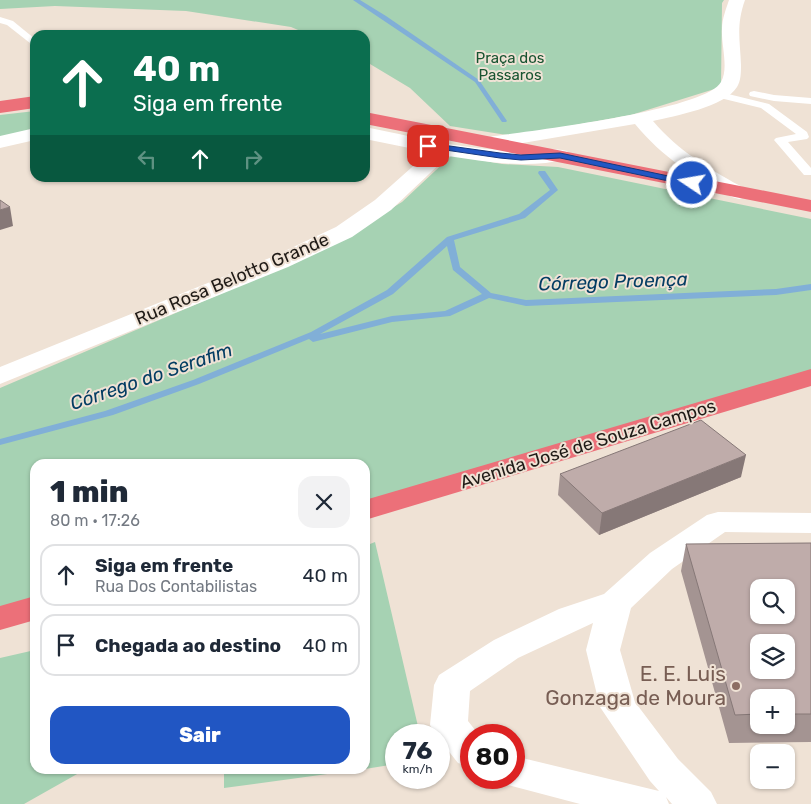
<!DOCTYPE html>
<html lang="pt">
<head>
<meta charset="utf-8">
<style>
	:root { --surface:#fff; --page:#f2f2f3; --text:#1f2937; --muted:#747a83; --line:#e0e1e3; --accent:#2156c3 }
	body { margin:0; font-family:Rubik,sans-serif; background:var(--page); color:var(--text); height:100vh; display:flex; flex-direction:column; font-size:19px; white-space:nowrap }
	* { box-sizing:border-box; margin:0 }
	p { font-size:16px; color:var(--muted) }
	.icon { flex:none; width:28px; height:28px; fill:none; stroke:currentColor; stroke-width:2; stroke-linecap:round; stroke-linejoin:round }
	.map { position:relative; flex:1; overflow:hidden }
	.details { position:absolute; left:30px; top:459px; width:340px; height:315px; display:flex; flex-direction:column; background:var(--surface); border-radius:15px; box-shadow:0 1px 4px #0004 }
	.details>* { flex:none }
	.guide { position:absolute; left:30px; top:30px; width:340px; height:152px; border-radius:15px; box-shadow:0 1px 4px #0004; background:#0b6e4f; color:#fff; overflow:hidden }
	.fabs { position:absolute; left:750px; top:579px; display:grid; gap:10px }
	.fabs a { display:grid; place-items:center; width:45px; height:45px; border-radius:10px; background:var(--surface); box-shadow:0 1px 4px #0004; font-size:25px }
	.speed { position:absolute; left:385px; top:724px; display:flex; gap:10px; font-size:25px; font-weight:700; text-align:center }
	.speed>* { display:grid; place-content:center; width:65px; height:65px; border-radius:50%; background:var(--surface); box-shadow:0 1px 4px #0004; line-height:1 }
	.speed small { font-size:12px; font-weight:400 }
	.speed .limit { border:8px solid #d22; background:#fff; color:#111 }
	.pin { position:absolute; display:grid; place-items:center; width:42px; height:42px; color:#fff; margin:-21px; border-radius:10px; box-shadow:0 2px 8px #0006 }
	.me { position:absolute; width:55px; margin:-28px; rotate:282deg; stroke-linejoin:round; filter:drop-shadow(0 0 4px #0008) }
	.turn { display:flex; align-items:center; gap:18px; height:105px; padding:0 20px; font-size:22px }
	.turn .icon { width:65px; height:65px; stroke-width:2.5 }
	.turn b { display:block; font-size:35px; line-height:42px }
	.lanes { display:flex; align-items:center; height:48px; padding:0 20px; background:#0003; justify-content:center; gap:25px; direction:ltr }
	.lanes .off { opacity:.35 }
	.round { display:grid; place-items:center; flex:none; width:52px; height:52px; border-radius:15px; background:var(--page) }
	.overview { display:flex; align-items:center; justify-content:space-between; height:85px; padding:0 20px }
	h1 { font-size:30px; font-weight:800; line-height:38px }
	.primary-button { display:flex; gap:10px; margin-top:auto; padding:10px 20px }
	.primary-button a { flex:1; height:58px; border-radius:15px; background:var(--accent); color:#fff; font-size:20px; font-weight:800; line-height:58px; text-align:center }
	ul { padding:0; list-style:none }
	li { display:flex; align-items:center; gap:15px; height:62px; margin:0 10px 8px; padding:0 10px; border:2px solid var(--line); border-radius:15px }
	li div { flex:1 }
	li b { display:block; font-size:19px }
	li em { font-style:normal }
	.map>svg:first-child { display:block }
	.green { fill:#a6d2b3 }
	.lines { fill:none; stroke-linecap:round; stroke-linejoin:round }
	.stream { fill:#81afd7; fill-rule:evenodd }
	.lane { fill:#fff; fill-rule:evenodd }
	.street { fill:#fff; fill-rule:evenodd }
	.highway { fill:#ec7079; fill-rule:evenodd }
	.wall { fill:#a49492; fill-rule:evenodd }
	.shaded-wall { fill:#867877 }
	.building { fill:#bfacaa; stroke:#867877; fill-rule:evenodd }
	.route { fill:#2156c3; stroke:#15387f }
	.education-dot { fill:#8d6e63; stroke:#efe2d5; stroke-width:2 }
	.labels { text-anchor:middle; stroke-width:4; stroke-linejoin:round; paint-order:stroke }
	.far-park-label { font-size:15px; fill:#185431; stroke:#efe2d5 }
	.street-label { font-size:18px; fill:#201b17; stroke:#efe2d5 }
	.water-label { font-size:19px; font-style:italic; fill:#043d63; stroke:#efe2d5 }
	.near-education-label { font-size:21px; fill:#785e54; stroke:#efe2d5; text-anchor:end }
</style>
</head>
<body>
<div class="map">
<svg width="811" height="804" viewBox="0 0 811 804">
	<rect width="100%" height="100%" fill="#efe2d5"/>
	<g class="green">
		<polygon points="0,0 724,0 722,3 721,87 631,115 514,136 450,126 410,88 365,61 365,35 310,35 291,27 186,11 55,6 0,9"/>
		<polygon points="35,111 35,130 0,138 0,115"/>
		<polygon points="452,155 502,164 558,167 811,219 811,377 365,509 365,464 35,464 35,607 0,617 0,388 323,250 402,202"/>
		<polygon points="375,542 420,735 396,735 396,764 365,769 365,546"/>
		<polygon points="35,650 35,769 86,769 24,804 0,804 0,658"/>
		<polygon points="224,769 364,769 224,788"/>
	</g>
	<g class="lines">
		<g class="stream">
			<polygon points="353,0 360,0 386,16 479,80 507,121 506,122 502,122 475,82"/>
			<path d="M539,171h6l13,19 -33,28 -71,22 6,27 31,26 35,7 250,-11 35,-5v6l-35,5 -250,11 -37,-8 -39,18 -58,6 -79,20 -4,-3 -110,45 -86,31 -113,30v-6l105,-28 88,-31 118,-48 76,-42 60,-53 72,-23 31,-24 -12,-17zM447,246l6,24 29,24 -37,17 -53,5 -72,18 73,-40z"/>
		</g>
		<g class="lane">
			<polygon points="0,17 13,21 35,39 35,47 7,25 0,23"/>
			<polygon points="754,91 774,95 811,98 811,104 774,101 750,96 749,94 750,92"/>
			<polygon points="720,92 769,104 807,132 809,137 807,139 788,142 811,168 811,175 804,175 774,140 776,138 796,134 761,108 716,97 715,95"/>
		</g>
		<g class="street">
			<path d="M729,0h16c-9,25 -5,40 -4,65 0,7 0,16 -4,22 -12,20 -63,29 -84,34 25,30 59,50 93,68l4,4 -4,4 -7,2 -7,-2c-37,-19 -70,-40 -97,-73l-141,24 -7,-2 -3,-4 3,-4 7,-2c37,-5 212,-26 227,-54 8,-14 0,-37 1,-53 0,-10 4,-20 7,-29z"/>
			<path d="M365,127c45,9 91,21 137,23 20,2 46,-4 65,1l3,4 -3,4c-38,10 -81,3 -119,-3l-57,54 -39,27 -64,30 -288,117v-17l272,-110 64,-30 39,-27 54,-48 -64,-13z"/>
			<polygon points="35,128 35,140 0,148 0,136"/>
			<polygon points="718,512 811,513 811,533 725,532 672,569 631,608 620,650 635,702 678,759 711,792 717,804 672,804 666,797 669,804 580,804 500,783 497,778 514,778 514,756 659,791 650,781 600,707 586,650 593,623 518,658 470,691 468,721 479,735 471,735 471,767 458,763 439,739 439,735 436,735 430,725 434,685 439,675 494,640 559,609 604,594 650,553 707,515"/>
		</g>
		<g class="highway">
			<polygon points="35,96 35,108 0,113 0,101"/>
			<polygon points="365,112 811,200 811,212 365,124"/>
			<polygon points="811,369 811,386 365,520 365,500"/>
			<polygon points="35,596 35,620 0,630 0,606"/>
		</g>
	</g>
	<g class="wall">
		<polygon points="560,474 741,477 599,535 558,495"/>
		<path d="M811,543v199l-82,1 -48,-172 5,-27zM759,698h27v27h-27z"/>
	</g>
	<g class="shaded-wall">
		<polygon points="10,207 13,226 0,230 0,210"/>
		<polygon points="746,455 741,477 599,535 602,513"/>
	</g>
	<g class="building">
		<polygon points="0,200 10,207 0,210"/>
		<polygon points="701,420 746,455 602,513 560,474"/>
		<path d="M811,543v171h-25v-16h-27v16l-24,1 -49,-171zM759,588h27v27h-27zM759,642h27v28h-27z"/>
	</g>
	<polygon class="route" points="428,143 500,153 521,155 560,153 692,181 696,183 692,186 560,158 521,160 500,158 425,147 424,146"/>
	<circle class="education-dot" cx="736" cy="686" r="5"/>
	<g class="labels">
		<g class="far-park-label">
			<text x="510" y="63">Praça dos<tspan x="510" dy="17">Passaros</tspan></text>
		</g>
		<g class="street-label">
			<text transform="translate(232 279) rotate(-23)" y="6">Rua Rosa Belotto Grande</text>
			<text transform="translate(588 444) rotate(-17)" y="6">Avenida José de Souza Campos</text>
		</g>
		<g class="water-label">
			<text transform="translate(613 281) rotate(-2)" y="7">Córrego Proença</text>
			<text transform="translate(151 376) rotate(-19)" y="7">Córrego do Serafim</text>
		</g>
		<g class="near-education-label">
			<text x="726" y="681">E. E. Luis<tspan x="726" dy="24">Gonzaga de Moura</tspan></text>
		</g>
	</g>
</svg>
<div class="fabs">
<a><svg class="icon" aria-label="search" viewBox="0 0 24 24"><circle cx="10" cy="10" r="6"/><path d="M15 15l6 6"/></svg></a>
<a><svg class="icon" aria-label="layers" viewBox="0 0 24 24"><path d="M12 4l9 5-9 5-9-5zM3 14l9 5 9-5"/></svg></a>
<a>+</a>
<a>−</a>
</div>
<div class="speed"><div>76<small>km/h</small></div><div class="limit">80</div></div>
<div class="pin" style="left:428px;top:146px;background:#d93025"><svg class="icon" aria-label="arrive" viewBox="0 0 24 24"><path d="M6 21V4h12l-3 4 3 4H6"/></svg></div>
<svg class="me" style="left:692px;top:183px" viewBox="-20 -20 40 40"><circle r="17" fill="#2156c3" stroke="#fff" stroke-width="3"/><path d="M0-11L8 9 0 5-8 9z" fill="#fff"/></svg>
<div class="guide">
<div class="turn"><svg class="icon" aria-label="ahead" viewBox="0 0 24 24"><path d="M12 20V5M6 11l6-6 6 6"/></svg><div><b>40 m</b>Siga em frente</div></div>
<div class="lanes"><svg class="icon off" aria-label="left" viewBox="0 0 24 24"><path d="M17 20v-9H6M10 6l-5 5 5 5"/></svg><svg class="icon" aria-label="ahead" viewBox="0 0 24 24"><path d="M12 20V5M6 11l6-6 6 6"/></svg><svg class="icon off" aria-label="right" viewBox="0 0 24 24"><path d="M7 20v-9h11M14 6l5 5-5 5"/></svg></div>
</div>
<section class="details">
<div class="overview"><div><h1>1 min</h1><p>80 m · 17:26</p></div><a class="round"><svg class="icon" aria-label="close" viewBox="0 0 24 24"><path d="M6 6l12 12M18 6L6 18"/></svg></a></div>
<ul>
<li><svg class="icon" aria-label="ahead" viewBox="0 0 24 24"><path d="M12 20V5M6 11l6-6 6 6"/></svg><div><b>Siga em frente</b><p>Rua Dos Contabilistas</p></div><em>40 m</em></li>
<li><svg class="icon" aria-label="arrive" viewBox="0 0 24 24"><path d="M6 21V4h12l-3 4 3 4H6"/></svg><div><b>Chegada ao destino</b></div><em>40 m</em></li>
</ul>
<div class="primary-button"><a>Sair</a></div>
</section>
</div>
</body>
</html>
